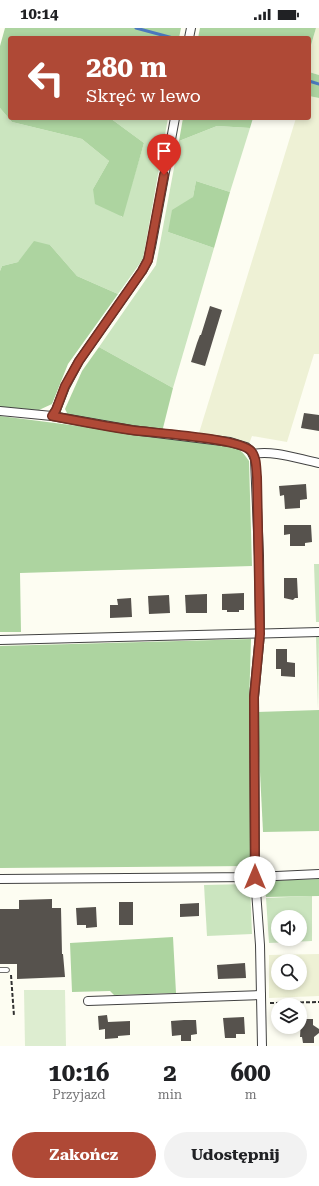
<!DOCTYPE html>
<html lang="pl">
<head>
<meta charset="utf-8">
<style>
	:root { --surface:#fff; --page:#f2f2f2; --text:#202124; --muted:#757577; --accent:#af4936 }
	body { margin:0; font-family:"Roboto Serif",serif; background:var(--page); color:var(--text); height:100vh; display:flex; flex-direction:column; font-size:15px; white-space:nowrap }
	* { box-sizing:border-box; margin:0 }
	p { font-size:13px; color:var(--muted) }
	.icon { flex:none; width:22px; height:22px; fill:none; stroke:currentColor; stroke-width:2; stroke-linecap:round; stroke-linejoin:round }
	.map { position:relative; height:1018px; overflow:hidden }
	.details { display:flex; flex-direction:column; background:var(--surface); flex:1 }
	.details>* { flex:none }
	.top-card { position:absolute; left:8px; top:8px; width:303px; height:84px; border-radius:4px; box-shadow:0 2px 6px #0003; background:#af4936; color:#fff; overflow:hidden }
	.fabs { position:absolute; left:271px; top:882px; display:grid; gap:8px }
	.fabs a { display:grid; place-items:center; width:36px; height:36px; border-radius:50%; background:var(--surface); box-shadow:0 2px 6px #0003; font-size:20px }
	.pin { position:absolute; display:grid; place-items:center; width:34px; height:34px; color:#fff; margin:-41px -17px; border-radius:50% 50% 50% 0; rotate:-45deg; box-shadow:0 0 4px #0007 }
	.pin .icon { rotate:45deg }
	.me { position:absolute; width:44px; margin:-22px; rotate:0deg; stroke-linejoin:round; filter:drop-shadow(0 0 3px #0008) }
	.turn { display:flex; align-items:center; gap:14px; height:84px; padding:0 12px; font-size:18px }
	.turn .icon { width:52px; height:52px; stroke-width:2.5 }
	.turn b { display:block; font-size:28px; line-height:34px }
	.eta { display:flex; justify-content:space-evenly; align-items:center; height:68px; text-align:center }
	.eta b { font-size:24px; font-weight:700; line-height:28px }
	.primary-button { display:flex; gap:8px; margin-top:auto; padding:8px 12px }
	.primary-button a { flex:1; height:46px; border-radius:24px; background:var(--accent); color:#fff; font-size:16px; font-weight:700; line-height:46px; text-align:center }
	.primary-button a+a { background:var(--page); color:var(--text) }
	.status { display:flex; justify-content:space-between; align-items:center; height:28px; padding:0 20px; background:var(--surface); direction:ltr }
	.status svg { height:11px; fill:currentColor }
	.map>svg:first-child { display:block }
	.farmland { fill:#eef1d5; fill-rule:evenodd }
	.green { fill:#cbe5bf; fill-rule:evenodd }
	.forest { fill:#add4a0 }
	.pitch { fill:#ddedd0 }
	.lines { fill:none; stroke-linecap:round; stroke-linejoin:round }
	.stream { stroke:#4c79be; stroke-width:3 }
	.building { fill:#56524d }
	.lane-casing { stroke:#424242; stroke-width:5.5 }
	.street-casing { stroke:#424242; stroke-width:10 }
	.path { stroke:#313131; stroke-width:2; stroke-dasharray:4 2; stroke-linecap:butt }
	.lane { stroke:#fff; stroke-width:4 }
	.street { stroke:#fff; stroke-width:8 }
	.route-casing { stroke:#722f23; stroke-width:10 }
	.route { stroke:#af4936; stroke-width:7 }
</style>
</head>
<body>
<div class="status"><b>10:14</b><svg viewBox="0 0 49 12"><path d="M0 12V9h3v3zM5 12V6h3v6zM10 12V3h3v9zM15 12V0h3v12zM26 1h20v11H26zM47 4h2v5h-2z"/></svg></div>
<div class="map">
<svg width="319" height="1018" viewBox="0 0 319 1018">
	<rect width="100%" height="100%" fill="#fdfdf2"/>
	<g class="farmland">
		<polygon points="316,0 319,0 319,47 309,44 309,24"/>
		<polygon points="309,68 319,70 319,326 314,326 287,414 252,408 249,416 233,411 199,405 296,90 309,90"/>
		<path d="M319,926v42l-50,2v-43zM278,933h22v22h-22z"/>
	</g>
	<g class="green">
		<polygon points="0,80 12,94 82,111 109,133 93,161 122,189 144,115 110,90 168,90 143,231 118,266 77,248 50,217 18,234 2,238 0,243"/>
		<polygon points="217,98 250,100 230,164 196,153 193,169 168,204 214,220 173,360 99,319 156,237 179,113"/>
		<polygon points="314,536 319,536 319,594 316,594"/>
		<polygon points="316,609 319,609 318,682"/>
		<polygon points="250,856 252,906 207,908 204,857"/>
		<path d="M312,868v45l-43,2 -3,-45zM278,889h22v22h-22z"/>
	</g>
	<g class="forest">
		<polygon points="5,0 181,0 179,10 10,10 10,90 110,90 144,115 123,189 95,176 93,161 109,133 82,111 12,94 0,80 0,18"/>
		<polygon points="200,0 316,0 309,24 309,10 198,10"/>
		<polygon points="309,44 319,47 319,70 309,68"/>
		<polygon points="183,90 253,90 250,100 217,98 179,113"/>
		<polygon points="196,153 230,164 214,220 168,204 172,182 193,169"/>
		<polygon points="34,213 50,217 77,248 118,266 68,336 52,376 39,382 0,379 0,243 2,238 18,234"/>
		<polygon points="99,319 173,360 162,404 69,389 65,381 82,343"/>
		<polygon points="0,388 235,418 243,425 249,433 252,538 20,545 21,604 0,604"/>
		<polygon points="251,611 249,678 252,838 0,840 0,618"/>
		<polygon points="319,682 319,803 263,804 257,684"/>
		<polygon points="319,851 319,868 266,869 263,853"/>
		<polygon points="173,909 176,965 114,967 110,963 72,964 70,915"/>
	</g>
	<polygon class="pitch" points="24,962 65,962 66,1018 25,1018"/>
	<g class="lines">
		<g class="stream">
			<polyline points="136,0 173,10"/>
			<polyline points="309,53 319,56"/>
		</g>
	</g>
	<g class="building">
		<polygon points="210,278 222,282 205,338 191,334 197,315 200,307 201,307"/>
		<polygon points="304,385 319,387 319,403 301,400"/>
		<polygon points="306,456 307,471 300,472 300,480 285,481 284,467 280,468 279,458"/>
		<polygon points="284,497 311,497 312,514 305,515 305,518 290,518 290,506 284,507"/>
		<polygon points="284,550 297,550 298,570 295,570 293,572 284,570"/>
		<polygon points="244,565 244,582 239,582 239,584 227,584 227,582 222,582 222,566"/>
		<polygon points="207,566 207,585 186,585 185,567"/>
		<polygon points="169,567 170,585 149,586 148,568"/>
		<polygon points="131,570 132,589 110,590 110,577 118,577 117,571"/>
		<polygon points="276,621 287,621 287,634 295,635 295,649 281,648 281,641 276,641"/>
		<polygon points="52,871 52,880 61,880 62,926 63,926 65,949 17,951 17,936 0,936 0,881 19,881 19,872"/>
		<rect x="119" y="874" width="14" height="23"/>
		<polygon points="199,875 199,888 180,889 180,876"/>
		<polygon points="96,879 97,899 86,900 86,897 77,897 76,880"/>
		<polygon points="245,935 246,950 218,951 217,937"/>
		<polygon points="107,987 108,994 130,993 130,1007 118,1008 118,1010 105,1011 105,1001 99,1002 98,988"/>
		<polygon points="244,989 245,1006 236,1006 236,1010 225,1010 223,990"/>
		<polygon points="301,991 313,991 313,997 319,1001 319,1005 314,1009 314,1015 303,1015 302,1009 300,1009"/>
		<polygon points="184,992 196,992 197,1006 191,1007 191,1013 181,1013 181,1007 172,1008 171,993"/>
	</g>
	<g class="lines">
		<g class="lane-casing">
			<polyline id="lane" points="0,942 7,942"/>
		</g>
		<g class="street-casing">
			<g id="street">
				<polyline points="189,10 191,0"/>
				<polyline points="0,383 52,388 56,382 65,359 79,333 142,243 148,232 151,219 175,90"/>
				<polyline points="52,388 132,402 230,414 246,419 251,423 255,431 259,528 260,606 254,669 255,849 260,917 262,1018"/>
				<path d="M253,426c21,-4 45,5 66,9"/>
				<polyline points="0,612 319,604"/>
				<polyline points="0,851 255,849 319,846"/>
				<polyline points="88,973 261,967"/>
			</g>
		</g>
		<g class="path">
			<polyline points="11,947 14,988"/>
			<polyline points="270,975 319,974"/>
		</g>
		<use href="#lane" class="lane"/>
		<use href="#street" class="street"/>
	</g>
	<g class="lines">
		<g class="route-casing">
			<path id="route" d="M164,147l-16,85 -6,11 -63,90 -14,25 -9,24 -4,6c26,5 52,10 79,14 21,3 109,8 120,21 6,6 5,18 6,26l3,157 -6,63 1,180"/>
		</g>
		<use href="#route" class="route"/>
	</g>
</svg>
<div class="fabs">
<a><svg class="icon" aria-label="sound" viewBox="0 0 24 24"><path d="M4 9h4l5-4v14l-5-4H4zM17 9q2 3 0 6"/></svg></a>
<a><svg class="icon" aria-label="search" viewBox="0 0 24 24"><circle cx="10" cy="10" r="6"/><path d="M15 15l6 6"/></svg></a>
<a><svg class="icon" aria-label="layers" viewBox="0 0 24 24"><path d="M12 4l9 5-9 5-9-5zM3 14l9 5 9-5"/></svg></a>
</div>
<div class="pin" style="left:164px;top:147px;background:#d93025"><svg class="icon" aria-label="arrive" viewBox="0 0 24 24"><path d="M6 21V4h12l-3 4 3 4H6"/></svg></div>
<svg class="me" style="left:255px;top:849px" viewBox="-20 -20 40 40"><circle r="19" fill="#fff"/><path d="M0-13L10 11 0 6-10 11z" fill="#af4936"/></svg>
<div class="top-card">
<div class="turn"><svg class="icon" aria-label="left" viewBox="0 0 24 24"><path d="M17 20v-9H6M10 6l-5 5 5 5"/></svg><div><b>280 m</b>Skręć w lewo</div></div>
</div>
</div>
<section class="details">
<div class="eta">
<div><b>10:16</b><p>Przyjazd</p></div>
<div><b>2</b><p>min</p></div>
<div><b>600</b><p>m</p></div>
</div>
<div class="primary-button"><a>Zakończ</a><a>Udostępnij</a></div>
</section>
</body>
</html>
